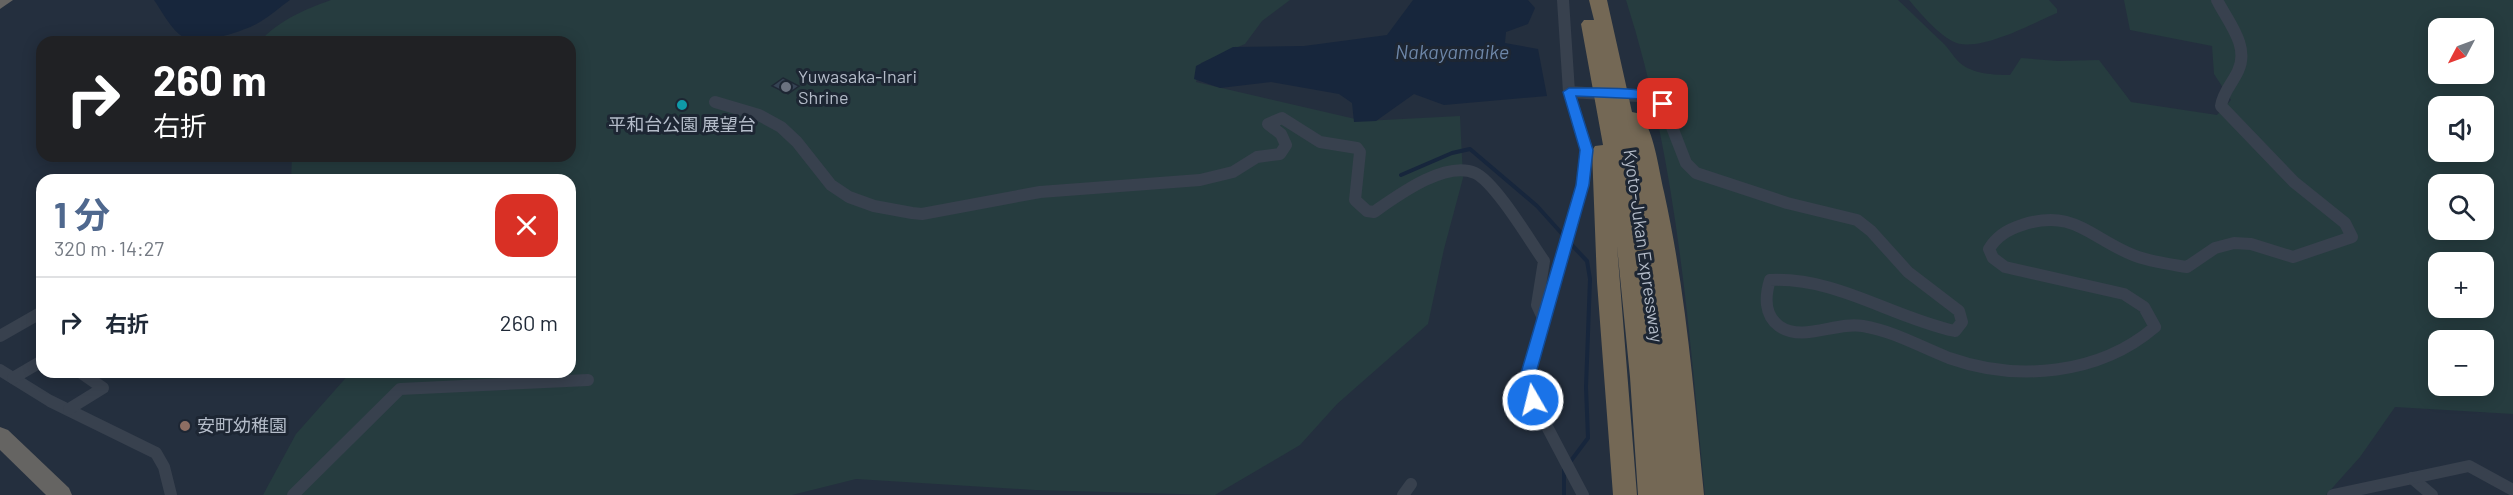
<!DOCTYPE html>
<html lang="ja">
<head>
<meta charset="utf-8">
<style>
	:root { --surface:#fff; --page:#f6f6f7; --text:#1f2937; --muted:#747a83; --line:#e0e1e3; --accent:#4f688e }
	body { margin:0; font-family:Barlow,"Noto Sans JP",sans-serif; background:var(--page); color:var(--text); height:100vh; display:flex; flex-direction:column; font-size:22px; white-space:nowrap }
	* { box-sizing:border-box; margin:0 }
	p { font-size:20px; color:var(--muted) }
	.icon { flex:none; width:33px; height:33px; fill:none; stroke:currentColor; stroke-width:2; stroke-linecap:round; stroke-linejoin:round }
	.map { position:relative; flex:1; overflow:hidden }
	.panel { position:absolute; left:36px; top:174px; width:540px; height:204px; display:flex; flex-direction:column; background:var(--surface); border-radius:18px; box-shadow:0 3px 15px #0003 }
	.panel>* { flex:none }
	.banner { position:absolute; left:36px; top:36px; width:540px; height:126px; border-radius:18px; box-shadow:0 3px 15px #0003; background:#202124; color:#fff; overflow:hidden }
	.needle { width:39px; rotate:229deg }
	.controls { position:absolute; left:2428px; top:18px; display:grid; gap:12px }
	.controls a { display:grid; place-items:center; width:66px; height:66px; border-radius:12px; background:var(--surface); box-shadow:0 3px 15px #0003; font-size:30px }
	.pin { position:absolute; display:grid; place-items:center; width:51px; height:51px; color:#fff; margin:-26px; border-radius:12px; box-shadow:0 3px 9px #0006 }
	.me { position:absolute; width:66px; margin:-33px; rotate:352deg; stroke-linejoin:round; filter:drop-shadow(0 0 4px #0008) }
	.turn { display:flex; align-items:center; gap:21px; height:126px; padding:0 18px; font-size:27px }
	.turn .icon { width:78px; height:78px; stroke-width:2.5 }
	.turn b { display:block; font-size:42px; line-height:51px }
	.round { display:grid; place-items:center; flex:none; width:63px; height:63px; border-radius:18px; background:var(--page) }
	.overview { display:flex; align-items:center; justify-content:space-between; height:102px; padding:0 18px }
	h1 { font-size:36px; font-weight:700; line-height:45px; color:var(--accent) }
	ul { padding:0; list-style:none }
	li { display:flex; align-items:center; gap:18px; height:90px; padding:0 18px; border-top:2px solid var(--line) }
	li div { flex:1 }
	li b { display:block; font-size:22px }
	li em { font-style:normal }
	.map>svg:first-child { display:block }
	.green { fill:#263c3f; fill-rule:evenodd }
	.water { fill:#17263c }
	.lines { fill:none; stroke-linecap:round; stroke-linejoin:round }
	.stream { stroke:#17263c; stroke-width:4 }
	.building { fill:#364354; stroke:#1f2835; stroke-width:1.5 }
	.minor { stroke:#38414e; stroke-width:12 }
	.trunk { fill:#656462; fill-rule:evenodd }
	.motorway { fill:#746855; fill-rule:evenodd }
	.route { fill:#1a73e8; stroke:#114b97; stroke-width:1.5 }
	.worship-dot { fill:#6b7280; stroke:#1d2633; stroke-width:2 }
	.culture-dot { fill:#0f9aa8; stroke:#1d2633; stroke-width:2 }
	.education-dot { fill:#8d6e63; stroke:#1d2633; stroke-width:2 }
	.labels { text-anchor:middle; stroke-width:6; stroke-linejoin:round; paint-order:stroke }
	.poi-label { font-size:18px; fill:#b4bcc9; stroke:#1d2633; text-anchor:start }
	.street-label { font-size:18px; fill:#b4bcc9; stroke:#1d2633 }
	.water-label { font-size:20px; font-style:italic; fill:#6d86a8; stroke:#1d2633 }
</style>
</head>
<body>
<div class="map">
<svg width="2513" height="495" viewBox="0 0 2513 495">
	<rect width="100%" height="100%" fill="#242f3e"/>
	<g class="green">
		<path d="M331,0h959l-28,21 -17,23 -44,19 -5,19 168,39 96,-5 3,62 -19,71 -16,75 -91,80 -37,41 -85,50 -180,-5 -179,-11 -64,16h-529l33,-61 55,-62h219v-192h-279l1,-24h278v-114h-311c21,-22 44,-32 72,-42z"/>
		<path d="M1626,0h272c15,14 29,28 44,42 7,6 11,15 18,21 13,11 34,12 50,12l11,-17 37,3 41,-1 32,42 86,13 14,-15 -17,-26 -2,-28 -82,-16 -6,-30h389v414l-118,-7 -35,50 -34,38h-621c-16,-166 -28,-336 -79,-495zM2439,28h45v46h-45zM2439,106h45v46h-45zM2439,184h45v46h-45zM2439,262h45v46h-45zM2439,340h45v46h-45z"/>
		<path d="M1909,0h140l8,9v4c-24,10 -81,42 -105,28 -15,-8 -32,-28 -43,-41z"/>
	</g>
	<g class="water">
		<path d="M154,0h136c-10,7 -20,16 -30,22 -15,9 -61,24 -77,15 -12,-7 -21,-26 -29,-37z"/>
		<polygon points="1413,0 1528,0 1535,8 1528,24 1506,32 1505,43 1538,49 1547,96 1444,105 1414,94 1376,121 1354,122 1352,103 1339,94 1271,82 1220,88 1194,79 1196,66 1233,47 1304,46 1387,35"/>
	</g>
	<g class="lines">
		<g class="stream">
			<polyline points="1401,175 1452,153 1470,149 1537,206 1564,236"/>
			<polyline points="1564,495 1564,470 1588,438 1586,387 1590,279 1587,261 1569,242"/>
		</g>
	</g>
	<polygon class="building" points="783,78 799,86 788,94 772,86"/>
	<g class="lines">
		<g class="minor">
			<polyline points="1563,0 1569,92 1587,150 1582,185 1528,373 1533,400 1583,495"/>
			<path d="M1569,92l87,5 7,7 23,59 10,10 91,30 70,17 14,11 37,41 51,39 3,11 -7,9c-64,-14 -118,-54 -185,-51 -5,16 -6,35 9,46 24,17 57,-5 84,0 30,5 58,21 86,32 68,24 150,17 206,-31l-11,-20 -20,-13 -119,-27 -12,-9 -4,-9c7,-12 20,-20 33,-24 51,-17 67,12 111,30 17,7 36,9 54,12l28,-19 19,-5 17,1 42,13 59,-20 -7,-14 -51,-41 -73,-76c2,-14 11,-22 17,-35 12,-25 -10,-49 -21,-71"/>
			<path d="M715,102l44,13 22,12 16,15 34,43 18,12 25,9 38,7 10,1 118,-22 160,-12 33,-8 24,-15 23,-3 6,-9 -5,-11 -13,-10 14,-6 38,24 37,6 3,4 -5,48 12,11 7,1c23,-16 71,-52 101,-39 20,9 55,68 69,88l-7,44 6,13"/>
			<polyline points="0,336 42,312"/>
			<polyline points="0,370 50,401 156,453 164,467 171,495"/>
			<polyline points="13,378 42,361"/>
			<polyline points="69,409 103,388 80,372"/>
			<polyline points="2412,478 2432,495"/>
			<polyline points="293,495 400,389 588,380"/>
			<polyline points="1403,495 1411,484"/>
			<polyline points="2333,495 2469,466 2513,490"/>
		</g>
		<g class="trunk">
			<polygon points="0,0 13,0 0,9"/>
			<polygon points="0,427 8,430 69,488 72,495 46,495 0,450"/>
		</g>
		<path class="motorway" d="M1589,0h18l25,112 9,2c14,22 17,52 23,78 22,100 30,201 40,303h-66l-8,-118 -13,-131 20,249h-24l-16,-213 -5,-131 3,-5 8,-1 -22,-121 3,-4h10z"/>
	</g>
	<path class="route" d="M1569,88c25,1 85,-5 100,16l-6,4 -19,-9 -68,-3 17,54 -4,35 -53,188 5,27 -8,6 -8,-6 -4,-27 55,-188 4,-35 -17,-58z"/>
	<circle class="worship-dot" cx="786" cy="87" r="6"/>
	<circle class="culture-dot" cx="682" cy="105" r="6"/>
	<circle class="education-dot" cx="185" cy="426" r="6"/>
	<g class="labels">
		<g class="poi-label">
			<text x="798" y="83">Yuwasaka-Inari<tspan x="798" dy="21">Shrine</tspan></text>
			<text x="682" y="131" text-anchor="middle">平和台公園 展望台</text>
			<text x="197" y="432">安町幼稚園</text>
		</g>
		<g class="street-label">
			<text transform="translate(1643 246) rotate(82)" y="6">Kyoto-Jukan Expressway</text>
		</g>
		<g class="water-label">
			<text x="1452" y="59">Nakayamaike</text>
		</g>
	</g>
</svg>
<div class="controls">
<a><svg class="needle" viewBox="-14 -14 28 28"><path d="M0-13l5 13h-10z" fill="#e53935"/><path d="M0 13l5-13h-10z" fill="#747a83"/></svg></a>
<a><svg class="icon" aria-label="sound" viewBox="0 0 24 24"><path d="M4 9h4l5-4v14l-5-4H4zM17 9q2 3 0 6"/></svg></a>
<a><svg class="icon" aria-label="search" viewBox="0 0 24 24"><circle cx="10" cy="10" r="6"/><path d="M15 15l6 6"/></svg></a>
<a>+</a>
<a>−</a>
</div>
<div class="pin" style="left:1663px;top:104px;background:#d93025"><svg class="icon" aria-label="arrive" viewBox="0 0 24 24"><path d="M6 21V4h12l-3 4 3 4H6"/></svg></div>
<svg class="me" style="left:1533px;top:400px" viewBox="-20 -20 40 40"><circle r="17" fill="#1a73e8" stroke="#fff" stroke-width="3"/><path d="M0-11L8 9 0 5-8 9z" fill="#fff"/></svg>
<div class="banner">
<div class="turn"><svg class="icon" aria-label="right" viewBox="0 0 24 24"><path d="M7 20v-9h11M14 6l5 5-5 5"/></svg><div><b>260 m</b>右折</div></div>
</div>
<section class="panel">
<div class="overview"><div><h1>1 分</h1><p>320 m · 14:27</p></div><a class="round" style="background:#d93025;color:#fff"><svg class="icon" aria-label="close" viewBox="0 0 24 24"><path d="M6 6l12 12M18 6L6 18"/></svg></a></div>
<ul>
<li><svg class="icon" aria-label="right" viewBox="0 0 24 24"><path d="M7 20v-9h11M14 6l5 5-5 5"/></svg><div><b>右折</b></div><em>260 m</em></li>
</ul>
</section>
</div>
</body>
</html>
